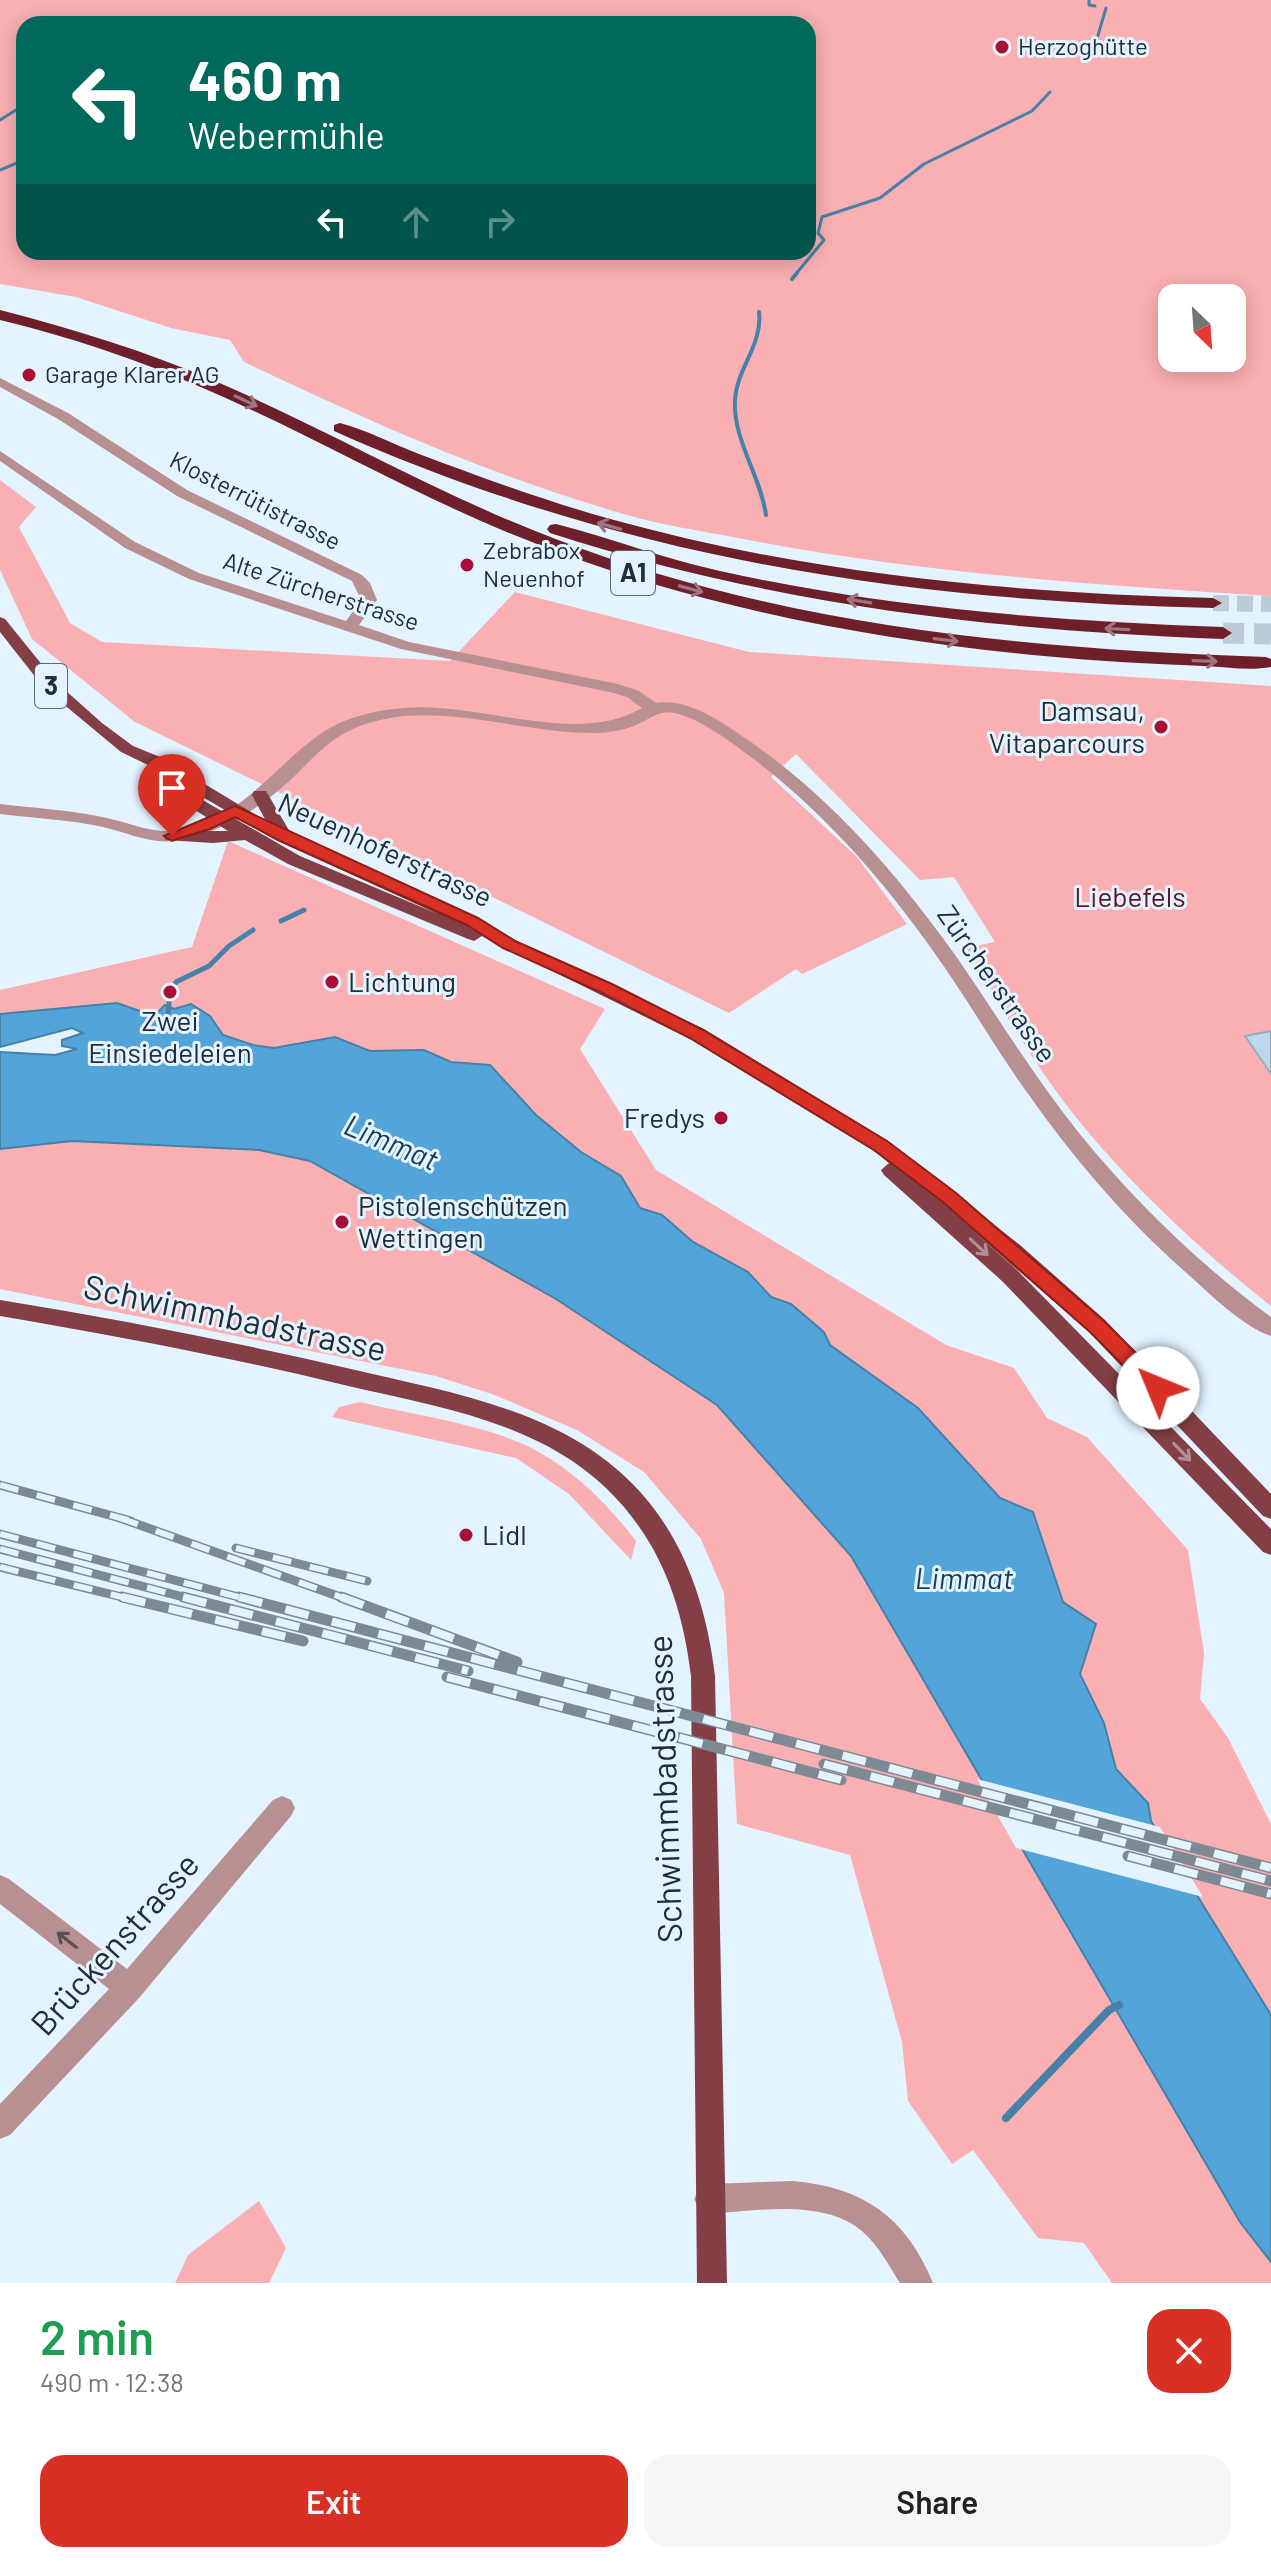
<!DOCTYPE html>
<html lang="en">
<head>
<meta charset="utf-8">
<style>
	:root { --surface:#fff; --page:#f6f6f6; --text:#202124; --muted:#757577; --accent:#d93025 }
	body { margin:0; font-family:Barlow,sans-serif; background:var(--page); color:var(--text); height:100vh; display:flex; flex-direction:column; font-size:30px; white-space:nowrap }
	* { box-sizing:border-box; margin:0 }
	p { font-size:26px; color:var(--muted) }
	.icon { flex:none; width:44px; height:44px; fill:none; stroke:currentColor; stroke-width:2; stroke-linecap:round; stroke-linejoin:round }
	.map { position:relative; height:2283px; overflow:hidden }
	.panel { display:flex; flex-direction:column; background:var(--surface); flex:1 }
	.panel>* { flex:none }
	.hud { position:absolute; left:16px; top:16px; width:800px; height:244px; border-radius:24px; box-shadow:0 4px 20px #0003; background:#00695c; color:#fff; overflow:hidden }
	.needle { width:52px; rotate:155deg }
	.controls { position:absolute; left:1158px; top:284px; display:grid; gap:16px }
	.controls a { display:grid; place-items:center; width:88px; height:88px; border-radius:16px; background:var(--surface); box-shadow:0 4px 20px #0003; font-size:40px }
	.pin { position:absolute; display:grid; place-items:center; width:68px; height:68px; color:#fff; margin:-82px -34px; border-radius:50% 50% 50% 0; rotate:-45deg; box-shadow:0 0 8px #0007 }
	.pin .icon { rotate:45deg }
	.me { position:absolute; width:88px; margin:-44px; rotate:315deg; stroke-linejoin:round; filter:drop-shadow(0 0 6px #0008) }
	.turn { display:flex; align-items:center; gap:28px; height:168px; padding:0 40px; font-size:36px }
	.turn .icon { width:104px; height:104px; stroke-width:2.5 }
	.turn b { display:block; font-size:56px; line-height:68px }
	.lanes { display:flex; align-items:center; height:76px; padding:0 40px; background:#0003; justify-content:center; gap:40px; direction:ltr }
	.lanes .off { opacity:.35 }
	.round { display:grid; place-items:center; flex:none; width:84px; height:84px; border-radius:24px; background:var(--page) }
	.headline { display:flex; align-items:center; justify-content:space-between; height:136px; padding:0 40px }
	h1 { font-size:48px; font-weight:600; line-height:60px; color:#1e9e55 }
	.button { display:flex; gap:16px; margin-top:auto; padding:16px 40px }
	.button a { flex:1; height:92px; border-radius:24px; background:var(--accent); color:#fff; font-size:32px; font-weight:600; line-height:92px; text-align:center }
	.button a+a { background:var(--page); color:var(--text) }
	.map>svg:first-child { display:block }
	.green { fill:#faafb2; fill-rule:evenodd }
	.water { fill:#53a5d9; stroke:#4581a8; stroke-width:2 }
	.pier { fill:#e3f3ff }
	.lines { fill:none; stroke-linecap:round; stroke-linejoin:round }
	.stream-far3 { stroke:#4581a8; stroke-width:3 }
	.stream-far2 { stroke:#4581a8; stroke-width:4 }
	.stream-far1 { stroke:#4581a8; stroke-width:5 }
	.stream { stroke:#4581a8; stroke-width:8 }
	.building { fill:#bdd8eb; stroke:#93adbf; stroke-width:2 }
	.highway-tunnel-far1 { stroke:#bdcbd7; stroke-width:16; stroke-dasharray:16 8; stroke-linecap:butt }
	.highway-tunnel { stroke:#bdcbd7; stroke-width:21; stroke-dasharray:21 10; stroke-linecap:butt }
	.minor { fill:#b99091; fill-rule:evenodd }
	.major { fill:#833f45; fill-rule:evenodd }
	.highway { fill:#6e1f2a; fill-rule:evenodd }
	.rail-far1-casing { stroke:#7d8a94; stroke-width:9 }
	.rail-casing { stroke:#7d8a94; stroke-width:11 }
	.rail-far1 { stroke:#e3f3ff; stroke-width:6; stroke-dasharray:19; stroke-linecap:butt }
	.rail { stroke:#e3f3ff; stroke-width:8; stroke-dasharray:24; stroke-linecap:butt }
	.oneway { stroke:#9d747f }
	.oneway2 { stroke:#ae9099 }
	.oneway3 { stroke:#585055 }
	.route { fill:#d93025; stroke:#8d1f18; stroke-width:2 }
	.poi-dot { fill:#a80f36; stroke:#e3f3ff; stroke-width:3 }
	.labels { text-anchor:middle; stroke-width:6; stroke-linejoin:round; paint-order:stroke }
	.far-poi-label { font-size:24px; fill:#232d35; stroke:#e3f3ff; text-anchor:start }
	.far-street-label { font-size:24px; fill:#232d35; stroke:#e3f3ff }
	.shield { fill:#e3f3ff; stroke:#5d6872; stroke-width:2 }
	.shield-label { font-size:26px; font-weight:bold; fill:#232d35 }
	.poi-label { font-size:28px; fill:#232d35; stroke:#e3f3ff; text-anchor:start }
	.street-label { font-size:28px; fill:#232d35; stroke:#e3f3ff }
	.park-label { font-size:28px; fill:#641321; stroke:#e3f3ff }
	.water-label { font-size:30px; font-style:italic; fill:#193c52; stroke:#e3f3ff }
	.near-street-label { font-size:34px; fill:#232d35; stroke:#e3f3ff }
</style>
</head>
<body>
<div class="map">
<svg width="1271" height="2283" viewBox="0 0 1271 2283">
	<rect width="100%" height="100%" fill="#e3f3ff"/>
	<g class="green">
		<path d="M0,0h1271v596c-175,-11 -349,-23 -522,-56 -35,-7 -72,-12 -107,-21 -138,-37 -269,-96 -398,-157l-14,-22 -59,-12 -95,-31 -76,-13zM24,24h784v228h-784zM1172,298h60v60h-60z"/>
		<path d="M0,480l36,27 -17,20 51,96 32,19 348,19 65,-69 234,60 522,34v620c-80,-63 -170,-148 -227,-232 -28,-40 -52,-84 -78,-126l29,-6 -41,-65 -34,3 -124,-126 -25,23 86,80 50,67 -105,50 -6,-5 -67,44 -594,-291 -103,-83 -32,-69z"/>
		<polygon points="228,841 605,1009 580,1049 656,1170 946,1345 1014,1368 1047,1418 1087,1437 1188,1550 1204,1653 1200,1699 1228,1738 1271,1824 1271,2015 1151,1821 1148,1803 1116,1769 1104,1723 1080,1674 1096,1624 1063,1602 1033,1512 1000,1498 918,1408 830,1345 824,1332 792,1304 771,1297 748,1272 693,1242 662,1215 640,1208 621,1176 581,1152 536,1115 490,1065 451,1062 424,1050 370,1051 335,1037 274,1048 253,1045 223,1035 210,1016 191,1005 154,1016 117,1003 0,1014 0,990 192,947"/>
		<polygon points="72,1141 259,1150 310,1161 556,1299 717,1405 851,1556 1240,2222 1271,2262 1271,2283 1112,2283 1084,2243 1038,2238 973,2150 952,2164 908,2101 902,2042 850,1855 737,1824 724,1593 701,1539 644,1472 577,1430 492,1394 436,1376 0,1289 0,1149"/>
		<path d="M360,1402c53,13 131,23 177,49 40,22 72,55 99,90l-5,19 -62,-66 -53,-36 -184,-41 7,-10z"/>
		<polygon points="259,2201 286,2248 269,2283 175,2283 188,2255"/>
	</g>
	<polygon class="water" points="117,1003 154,1016 165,1005 174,1009 191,1004 210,1016 223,1035 253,1045 274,1048 335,1037 370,1051 424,1050 451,1062 490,1065 536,1115 581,1152 621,1176 640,1208 662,1215 693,1242 748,1272 771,1297 791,1304 824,1332 830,1345 918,1408 1000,1498 1033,1512 1063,1602 1096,1624 1080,1674 1104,1723 1116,1769 1148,1803 1151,1821 1271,2015 1271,2262 1240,2222 851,1556 717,1405 556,1299 310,1161 259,1150 72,1141 0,1149 0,1052 55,1055 77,1049 62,1046 62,1040 83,1033 72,1028 0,1047 0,1014"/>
	<polygon class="pier" points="977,1779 1160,1827 1203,1897 1016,1848"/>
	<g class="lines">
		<g class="stream-far3">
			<polyline points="1089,0 1089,5 1095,6"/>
			<polyline points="1096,42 1106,8"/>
			<polyline points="0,120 24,105"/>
			<polyline points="0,170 24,160"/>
			<polyline points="795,275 824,240 818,233 822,217 880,198 924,164 1032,111 1050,92"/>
		</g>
		<g class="stream-far2">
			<polyline points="792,279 797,273"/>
			<path d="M759,312c4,33 -23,57 -24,89 -2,39 26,76 31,114"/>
		</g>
		<g class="stream-far1">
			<polyline points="281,921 304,910"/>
			<polyline points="168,1014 170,993 176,982 209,966 229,946 253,930"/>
		</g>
		<polyline class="stream" points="1006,2118 1109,2010 1119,2005"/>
	</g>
	<polygon class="building" points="1271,1031 1271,1074 1245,1036"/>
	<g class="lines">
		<polyline class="highway-tunnel-far1" points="1213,603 1271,604"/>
		<polyline class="highway-tunnel" points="1223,633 1271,634"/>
		<g class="minor">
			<path d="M0,378l68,35 119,77 175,85 8,8 7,17 -18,25 50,17 209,42 21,7 17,12c29,-5 60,15 83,31 88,58 158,139 219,225 40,58 76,118 121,174 56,69 120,131 192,184v19c-29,-9 -66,-47 -89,-67 -57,-51 -109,-111 -153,-174 -30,-41 -55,-85 -84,-127 -54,-79 -117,-153 -194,-211 -22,-16 -48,-37 -76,-44 -18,-4 -28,9 -44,14 -12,4 -26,6 -39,6 -78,0 -171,-39 -245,-1 -24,12 -41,34 -61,52 -30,27 -71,52 -113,57 -23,3 -47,-9 -70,-14 -33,-7 -69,-9 -103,-13v-10c34,4 69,6 102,13 23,4 47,16 71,14 69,-8 103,-70 155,-102 22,-13 50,-19 76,-21 74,-7 172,39 238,0l-15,-11 -13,-4 -213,-44 -212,-70 -64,-31 -125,-87v-10l135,91 64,31 147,48 15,-21 -9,-19 -175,-85 -119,-77 -58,-32z"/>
			<polygon points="282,1796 291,1800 295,1808 291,1816 139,1998 10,2135 0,2139 0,2104 109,1989 0,1904 0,1875 9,1879 127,1969 273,1800"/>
			<path d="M793,2181c70,6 113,36 140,102h-33c-11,-17 -21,-37 -37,-51 -38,-34 -108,-21 -154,-18l-10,-5 -5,-10 5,-10 10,-5z"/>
		</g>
		<g class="major">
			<polygon points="0,617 5,619 56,682 102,723 133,746 160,757 266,821 252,795 254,791 266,791 290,832 478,918 515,940 704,1029 888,1141 1020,1245 1105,1320 1271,1494 1271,1519 1263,1516 1089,1332 966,1225 1016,1269 1271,1529 1271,1555 1263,1552 1002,1281 884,1175 881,1170 889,1163 874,1151 690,1039 482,936 474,941 468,939 288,864 245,840 213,843 166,840 163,836 172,831 228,831 167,792 165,788 173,783 300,856 438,914 278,841 148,765 121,752 44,688 0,632"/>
			<path d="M0,1300c118,19 235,42 351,69 92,22 196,38 269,103 60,53 86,127 95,204l12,607h-30l-6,-607c-9,-73 -31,-136 -85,-188 -70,-67 -172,-82 -262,-103 -114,-28 -229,-49 -344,-69z"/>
		</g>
		<g class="highway">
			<path d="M0,310c74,19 145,41 215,71 114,49 222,113 338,157 228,88 471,111 713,119l5,2v8c-21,4 -45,0 -67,-1 -53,-2 -107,-5 -160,-10 -171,-16 -341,-48 -502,-110 -117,-44 -225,-109 -339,-158 -67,-29 -133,-51 -203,-68z"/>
			<path d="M340,423c27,7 53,21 79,31 64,24 129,48 195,66 196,54 397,73 599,78l9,5 -9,5c-309,-7 -594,-50 -879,-177v-6z"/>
			<path d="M556,524c55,14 108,35 164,47 166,37 334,50 503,56l9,6 -9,6c-234,-9 -449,-34 -673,-106l-3,-4 3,-4z"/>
		</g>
		<g class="rail-far1-casing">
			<g id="rail-far1">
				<polyline points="0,1485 131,1521"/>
				<polyline points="120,1518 346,1599"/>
				<polyline points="0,1534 246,1599"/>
				<polyline points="236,1548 367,1581"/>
				<polyline points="0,1549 191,1599"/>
				<polyline points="0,1567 130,1599"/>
			</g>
		</g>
		<g class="rail-casing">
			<g id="rail">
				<polyline points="122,1597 303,1641"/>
				<polyline points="183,1597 468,1671"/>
				<polyline points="239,1597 1271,1868"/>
				<polyline points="341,1597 517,1662"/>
				<polyline points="447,1677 841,1780"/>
				<polyline points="824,1764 1271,1881"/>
				<polyline points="1128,1856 1271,1894"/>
			</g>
		</g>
		<use href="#rail-far1" class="rail-far1"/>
		<use href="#rail" class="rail"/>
	</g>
	<defs><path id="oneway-shaft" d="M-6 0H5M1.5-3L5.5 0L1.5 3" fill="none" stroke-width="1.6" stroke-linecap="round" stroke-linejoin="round" transform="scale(2)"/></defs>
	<g class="oneway">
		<use href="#oneway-shaft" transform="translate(246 401) rotate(25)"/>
		<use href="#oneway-shaft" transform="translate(609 526) rotate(-165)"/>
		<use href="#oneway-shaft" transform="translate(691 589) rotate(15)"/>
		<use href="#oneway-shaft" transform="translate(859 601) rotate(-171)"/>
		<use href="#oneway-shaft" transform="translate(1117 629) rotate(-177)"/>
		<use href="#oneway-shaft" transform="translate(946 640) rotate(7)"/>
		<use href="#oneway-shaft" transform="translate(1205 661) rotate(2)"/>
	</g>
	<g class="oneway2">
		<use href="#oneway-shaft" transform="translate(979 1247) rotate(43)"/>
		<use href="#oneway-shaft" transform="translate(1182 1452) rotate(46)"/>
	</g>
	<use class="oneway3" href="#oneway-shaft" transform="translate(67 1940) rotate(-142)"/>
	<polygon class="route" points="235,806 478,918 515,941 612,984 703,1030 887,1141 956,1193 1104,1321 1165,1382 1168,1388 1165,1393 1151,1393 1090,1332 943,1202 874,1150 690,1038 600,992 503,948 467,925 278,840 235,817 210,829 177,839 172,841 164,836"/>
	<g class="poi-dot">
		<circle cx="1002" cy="47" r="8"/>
		<circle cx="29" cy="375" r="8"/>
		<circle cx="467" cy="565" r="8"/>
		<circle cx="1161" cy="727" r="8"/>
		<circle cx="332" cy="982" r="8"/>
		<circle cx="170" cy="992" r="8"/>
		<circle cx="721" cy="1118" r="8"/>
		<circle cx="342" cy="1222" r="8"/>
		<circle cx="466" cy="1535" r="8"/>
	</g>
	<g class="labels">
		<g class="far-poi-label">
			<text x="1018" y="55">Herzoghütte</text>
			<text x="45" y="383">Garage Klarer AG</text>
			<text x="483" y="559">Zebrabox<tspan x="483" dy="28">Neuenhof</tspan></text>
		</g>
		<g class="far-street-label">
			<text transform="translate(255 501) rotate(27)" y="8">Klosterrütistrasse</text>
			<text transform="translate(321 592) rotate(18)" y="8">Alte Zürcherstrasse</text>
		</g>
		<g class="shield">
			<rect x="611" y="551" width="44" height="44" rx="6"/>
			<rect x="35" y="664" width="32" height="44" rx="6"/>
		</g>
		<g class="shield-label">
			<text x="633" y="582">A1</text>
			<text x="51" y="695">3</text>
		</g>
		<g class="poi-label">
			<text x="1145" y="721" text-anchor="end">Damsau,<tspan x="1145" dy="32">Vitaparcours</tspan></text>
			<text x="348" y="992">Lichtung</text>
			<text x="170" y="1031" text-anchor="middle">Zwei<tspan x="170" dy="32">Einsiedeleien</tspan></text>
			<text x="705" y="1128" text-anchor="end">Fredys</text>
			<text x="358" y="1216">Pistolenschützen<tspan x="358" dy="32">Wettingen</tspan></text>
			<text x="482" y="1545">Lidl</text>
		</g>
		<g class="street-label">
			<text transform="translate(385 850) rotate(25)" y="10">Neuenhoferstrasse</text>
			<text transform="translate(997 984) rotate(55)" y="10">Zürcherstrasse</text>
		</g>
		<g class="park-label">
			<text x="1130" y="907">Liebefels</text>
		</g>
		<g class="water-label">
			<text transform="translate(391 1143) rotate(23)" y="10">Limmat</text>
			<text x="964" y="1589">Limmat</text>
		</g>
		<g class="near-street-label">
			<text transform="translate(235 1318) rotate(12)" y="12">Schwimmbadstrasse</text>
			<text transform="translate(665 1789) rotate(-92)" y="12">Schwimmbadstrasse</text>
			<text transform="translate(115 1944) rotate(-48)" y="12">Brückenstrasse</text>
		</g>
	</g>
</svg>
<div class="controls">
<a><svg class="needle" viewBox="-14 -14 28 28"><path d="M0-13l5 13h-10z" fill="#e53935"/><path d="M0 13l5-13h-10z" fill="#757577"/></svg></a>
</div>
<div class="pin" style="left:172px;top:836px;background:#d93025"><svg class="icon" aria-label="arrive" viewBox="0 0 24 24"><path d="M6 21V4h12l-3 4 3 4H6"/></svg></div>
<svg class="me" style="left:1158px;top:1388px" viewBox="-20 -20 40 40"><circle r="19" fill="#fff"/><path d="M0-13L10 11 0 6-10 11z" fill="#d93025"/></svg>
<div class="hud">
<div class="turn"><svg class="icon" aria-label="left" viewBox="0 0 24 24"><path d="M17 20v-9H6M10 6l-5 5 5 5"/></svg><div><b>460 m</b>Webermühle</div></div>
<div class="lanes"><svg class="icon" aria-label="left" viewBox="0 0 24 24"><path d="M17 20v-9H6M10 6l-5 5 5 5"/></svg><svg class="icon off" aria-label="ahead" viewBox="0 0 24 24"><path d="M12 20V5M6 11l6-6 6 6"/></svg><svg class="icon off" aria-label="right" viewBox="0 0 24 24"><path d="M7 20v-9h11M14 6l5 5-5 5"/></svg></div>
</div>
</div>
<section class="panel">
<div class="headline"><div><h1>2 min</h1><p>490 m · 12:38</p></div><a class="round" style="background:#d93025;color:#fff"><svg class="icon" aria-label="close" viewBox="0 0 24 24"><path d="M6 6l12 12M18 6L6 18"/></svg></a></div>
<div class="button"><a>Exit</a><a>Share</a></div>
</section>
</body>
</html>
